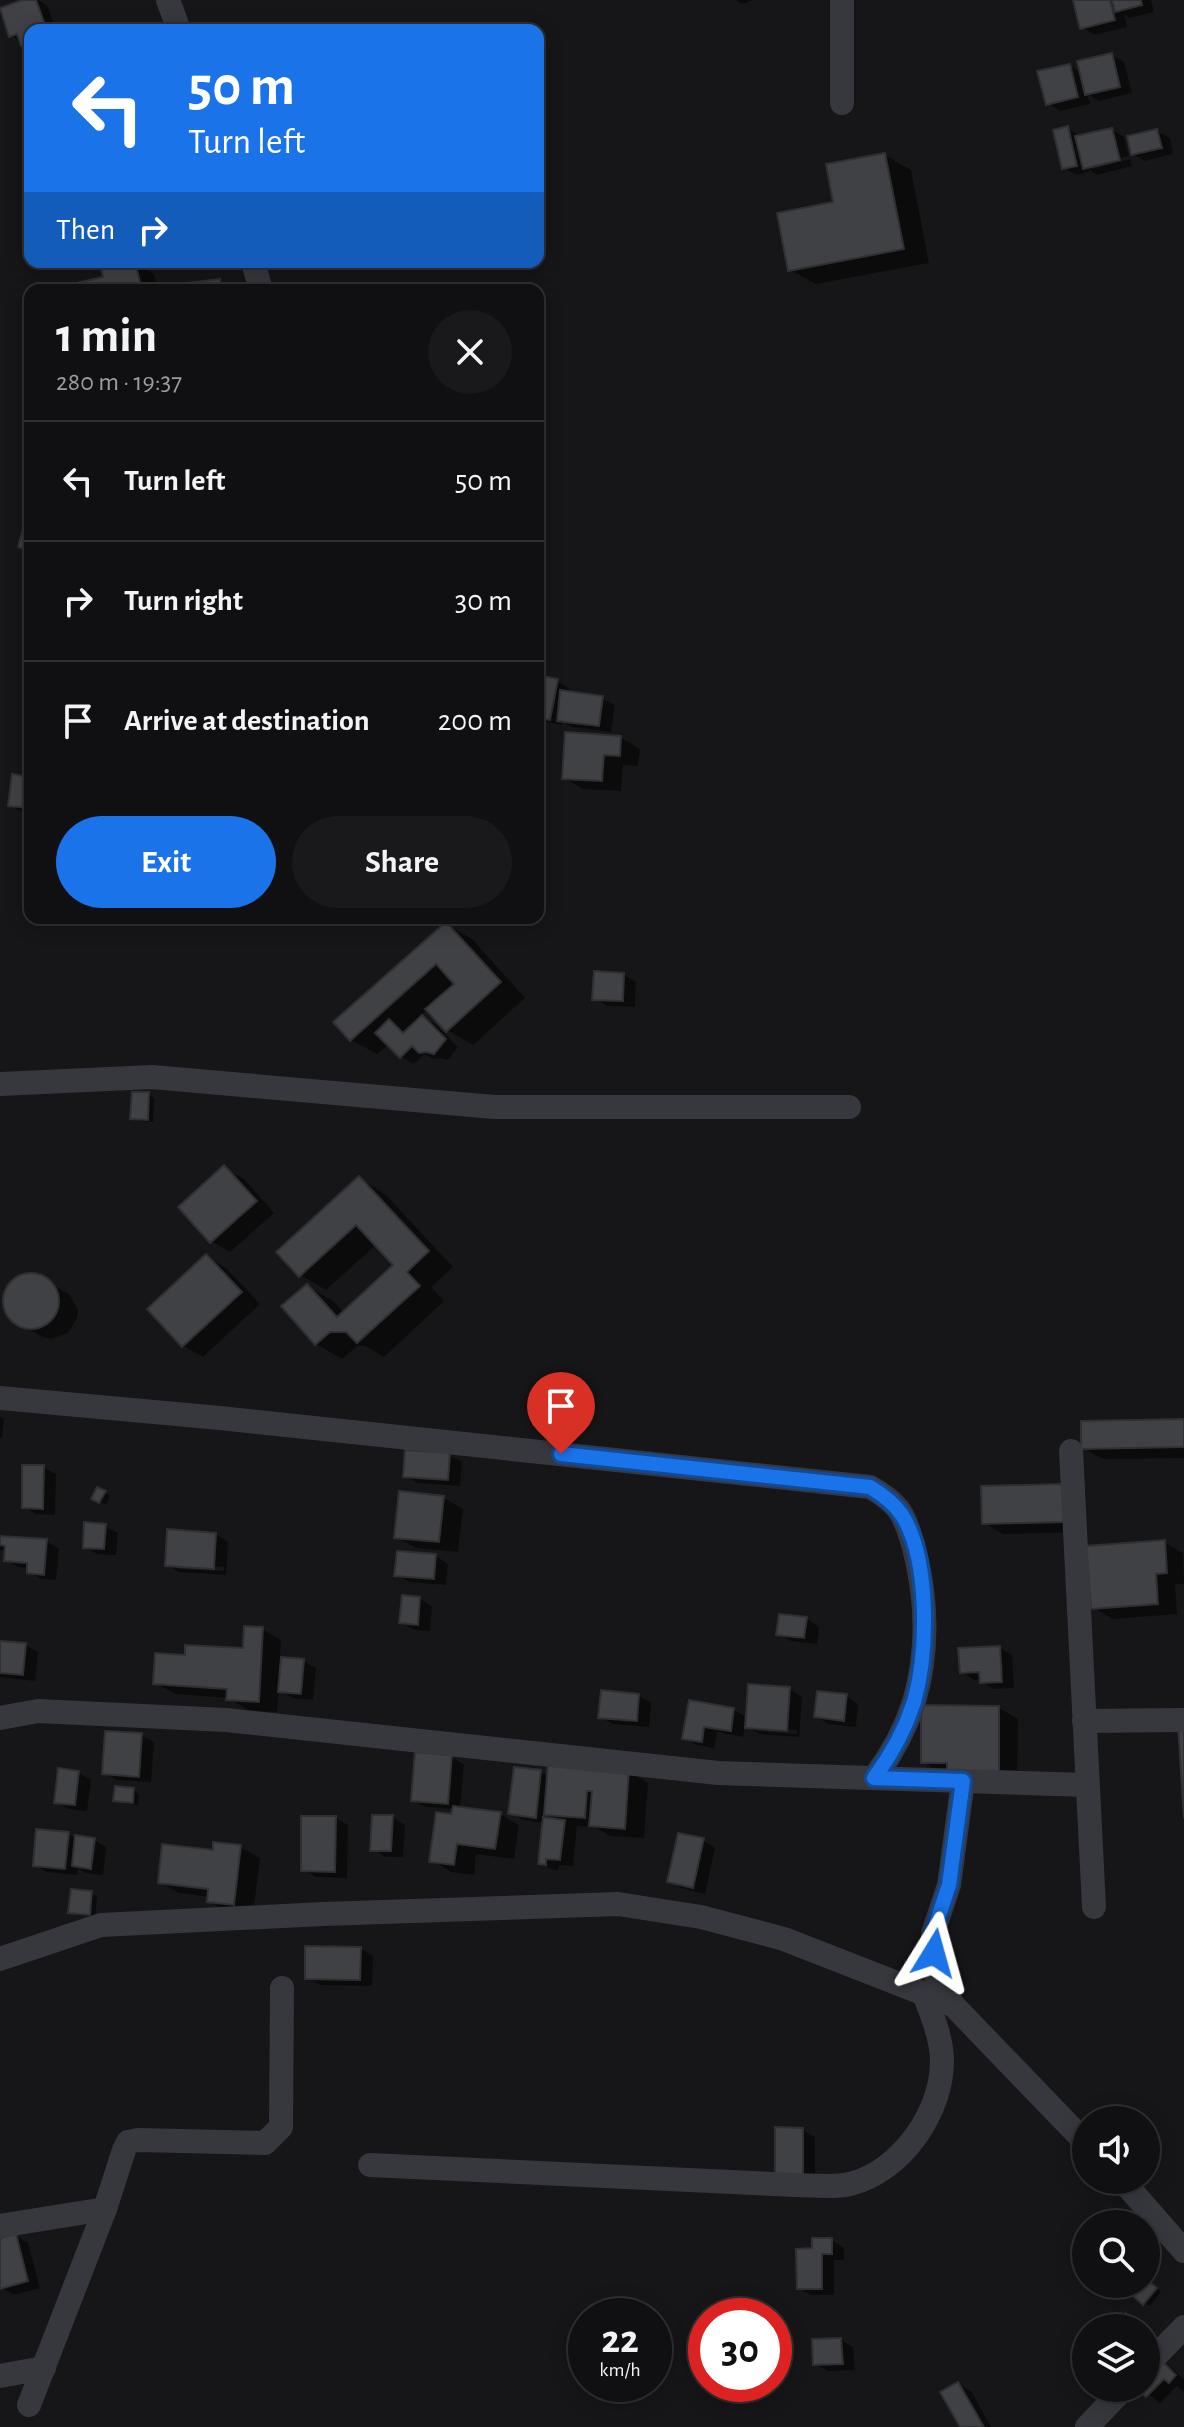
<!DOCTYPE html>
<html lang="en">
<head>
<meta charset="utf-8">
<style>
	:root { --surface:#101012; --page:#19191b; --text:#f1f3f6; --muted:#9c9d9f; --line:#303032; --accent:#1a73e8 }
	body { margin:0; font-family:"Alegreya Sans",sans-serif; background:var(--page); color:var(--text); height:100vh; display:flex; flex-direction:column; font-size:30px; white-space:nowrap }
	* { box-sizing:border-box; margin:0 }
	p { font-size:26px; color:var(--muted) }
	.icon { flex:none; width:44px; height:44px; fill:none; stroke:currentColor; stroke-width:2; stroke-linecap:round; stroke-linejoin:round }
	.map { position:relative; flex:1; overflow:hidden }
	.sheet { position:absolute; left:24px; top:284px; width:520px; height:640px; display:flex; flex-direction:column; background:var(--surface); border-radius:16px; box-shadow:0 4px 20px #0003,0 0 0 2px var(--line) }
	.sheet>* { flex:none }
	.top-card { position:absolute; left:24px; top:24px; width:520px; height:244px; border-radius:16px; box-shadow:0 4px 20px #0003,0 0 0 2px var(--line); background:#1a73e8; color:#fff; overflow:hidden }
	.buttons { position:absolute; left:1072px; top:2106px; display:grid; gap:16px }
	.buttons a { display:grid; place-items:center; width:88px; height:88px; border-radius:50%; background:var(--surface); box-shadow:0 4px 20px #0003,0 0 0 2px var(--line); font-size:40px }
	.speed { position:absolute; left:568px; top:2298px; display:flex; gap:16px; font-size:40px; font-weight:700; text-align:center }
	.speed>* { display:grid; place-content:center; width:104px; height:104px; border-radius:50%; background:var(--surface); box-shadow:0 4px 20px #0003,0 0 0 2px var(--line); line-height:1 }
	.speed small { font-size:20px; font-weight:400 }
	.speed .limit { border:12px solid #d22; background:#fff; color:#111 }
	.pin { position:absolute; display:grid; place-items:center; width:68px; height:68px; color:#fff; margin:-82px -34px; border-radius:50% 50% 50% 0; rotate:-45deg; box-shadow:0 0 8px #0007 }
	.pin .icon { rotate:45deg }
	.me { position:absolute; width:88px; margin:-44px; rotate:8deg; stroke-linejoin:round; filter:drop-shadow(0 0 6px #0008) }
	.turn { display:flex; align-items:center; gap:28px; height:168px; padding:0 32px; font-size:36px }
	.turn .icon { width:104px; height:104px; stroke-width:2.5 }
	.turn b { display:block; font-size:56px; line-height:68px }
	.then { display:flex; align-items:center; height:76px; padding:0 32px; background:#0003; gap:16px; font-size:30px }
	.round { display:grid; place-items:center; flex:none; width:84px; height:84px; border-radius:42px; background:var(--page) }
	.headline { display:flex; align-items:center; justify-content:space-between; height:136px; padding:0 32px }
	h1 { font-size:48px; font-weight:600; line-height:60px }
	.button { display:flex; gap:16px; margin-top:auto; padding:16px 32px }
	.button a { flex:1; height:92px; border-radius:48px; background:var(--accent); color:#fff; font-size:32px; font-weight:600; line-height:92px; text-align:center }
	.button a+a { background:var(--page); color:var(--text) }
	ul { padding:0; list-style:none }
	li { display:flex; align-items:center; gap:24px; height:120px; padding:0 32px; border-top:2px solid var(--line) }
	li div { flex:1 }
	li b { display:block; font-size:30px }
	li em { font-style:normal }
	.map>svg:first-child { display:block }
	.shadow { fill:#0007; fill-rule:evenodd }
	.building { fill:#404145; stroke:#303034; stroke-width:2 }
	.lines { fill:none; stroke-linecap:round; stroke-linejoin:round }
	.minor { stroke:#37383d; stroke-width:24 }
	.route-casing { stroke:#114b97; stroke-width:20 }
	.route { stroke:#1a73e8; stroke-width:14 }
</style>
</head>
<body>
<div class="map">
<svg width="1184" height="2427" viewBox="0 0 1184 2427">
	<rect width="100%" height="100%" fill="#161618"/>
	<g class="shadow">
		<polygon points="27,0 38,0 47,5 56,30 30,30 30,49 11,35"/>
		<polygon points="736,0 753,0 742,4"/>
		<polygon points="1075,0 1151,0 1154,12 1129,18 1124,14 1127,27 1094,35 1082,27"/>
		<polygon points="1112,55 1124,62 1132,93 1099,101 1087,94 1090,104 1060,111 1048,103 1070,66 1082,73"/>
		<polygon points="1068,129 1080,136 1112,130 1124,137 1129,156 1092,164 1092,169 1130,159 1132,166 1097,175 1088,169 1089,172 1077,175 1064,168"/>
		<polygon points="1157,131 1170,138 1173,154 1145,161 1133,154"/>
		<polygon points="885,155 911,170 929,263 816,284 790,270 836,204"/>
		<polygon points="134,262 154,274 158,290 80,290"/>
		<polygon points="219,281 232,290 171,290"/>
		<polygon points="538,677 557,681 569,688 568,693 602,698 615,705 611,732 571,727 563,722 562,725 538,720"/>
		<polygon points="621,738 640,749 638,766 623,765 621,791 583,789 564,778"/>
		<polygon points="30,779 30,816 10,805"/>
		<polygon points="446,924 472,939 525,998 473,1045 447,1030 428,1009 420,1016 435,1024 458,1047 448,1060 440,1058 433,1059 424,1054 414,1064 401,1057 389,1044 377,1054 351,1040"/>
		<polygon points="624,975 636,982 635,1007 607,1006 594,998"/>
		<polygon points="149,1094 154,1098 153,1122 138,1121 132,1118"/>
		<polygon points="224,1168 244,1179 274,1213 230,1252 211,1241"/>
		<polygon points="360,1179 385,1194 453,1267 431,1287 444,1301 384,1357 365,1346 357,1346 342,1359 316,1344 307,1286 333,1301 344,1313 396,1265 377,1244 326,1290 300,1275"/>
		<polygon points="206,1256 226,1268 260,1304 203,1357 184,1346 149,1309"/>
		<polygon points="32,1275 69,1294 78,1310 77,1318 68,1333 51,1339 42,1337 14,1320 6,1305 6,1296 15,1281"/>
		<polygon points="0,1417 4,1419 2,1438 0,1438"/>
		<polygon points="1184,1421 1184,1458 1103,1459 1083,1448"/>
		<polygon points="449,1455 462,1462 460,1486 418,1483 405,1476"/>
		<polygon points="43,1467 56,1474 55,1515 36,1514 24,1507"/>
		<polygon points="1062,1486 1082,1532 1003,1534 984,1523"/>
		<polygon points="98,1489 110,1496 106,1505 93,1498"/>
		<polygon points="444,1498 463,1509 458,1552 416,1548 396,1537"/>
		<polygon points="105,1526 118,1533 116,1555 97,1554 85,1547"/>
		<path d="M215,1534l13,8 -2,33 -47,-3 -12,-7zM177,1565l47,2v4l-47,-2z"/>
		<polygon points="0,1538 46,1541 59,1549 56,1580 41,1579 29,1572 29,1568 18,1567 6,1560 7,1551 0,1550"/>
		<polygon points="1164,1542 1183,1553 1184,1584 1175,1584 1177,1614 1112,1619 1093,1607"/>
		<polygon points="436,1556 448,1564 446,1585 409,1582 396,1574"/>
		<polygon points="420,1599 432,1606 430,1631 414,1630 401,1622"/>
		<polygon points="807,1619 819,1627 817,1644 791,1641 778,1634"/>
		<polygon points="262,1629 281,1640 280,1659 303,1661 316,1668 313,1700 293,1698 279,1690 277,1712 248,1710 229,1698 175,1694 155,1683 244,1650"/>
		<polygon points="0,1643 25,1645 38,1652 35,1681 0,1677"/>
		<polygon points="1000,1648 1012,1655 1014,1688 994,1689 982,1682 982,1679 974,1680 962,1672"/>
		<path d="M790,1689l12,8 -3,40 -39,-3 -15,-8 -2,11 -26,-5 -3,16 -17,-3 -13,-7 50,-28 14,8zM757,1727l40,3v4l-40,-3z"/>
		<polygon points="639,1696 651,1703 649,1727 613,1724 600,1717"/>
		<polygon points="846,1696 858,1704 856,1727 828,1724 816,1716"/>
		<polygon points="999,1708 1018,1719 1017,1784 942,1773 923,1762"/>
		<polygon points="141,1735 154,1742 151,1782 117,1780 104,1773"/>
		<polygon points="451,1757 464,1764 460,1809 500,1814 519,1825 514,1859 476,1854 474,1875 451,1872 432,1860 454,1809 426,1807 413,1800"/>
		<polygon points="629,1771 648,1783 644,1838 610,1836 595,1827 577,1826 573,1866 559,1865 558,1870 553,1870 540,1863 544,1823 523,1820 510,1813 541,1772 549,1777"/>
		<polygon points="79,1773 91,1780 87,1811 68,1809 56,1802"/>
		<polygon points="134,1790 139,1794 138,1805 121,1803 115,1800"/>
		<polygon points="392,1817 405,1825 403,1857 385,1857 373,1849"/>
		<polygon points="336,1818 348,1825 347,1878 316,1877 303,1870"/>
		<polygon points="68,1834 77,1839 94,1840 106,1847 103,1875 86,1873 78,1868 77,1875 47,1872 35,1865"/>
		<polygon points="703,1840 715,1848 705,1894 681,1888 669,1881"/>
		<polygon points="240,1847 260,1858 253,1915 228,1912 209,1901 210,1897 179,1893 160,1882 214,1852"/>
		<polygon points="91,1893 97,1896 95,1917 76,1915 70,1912"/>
		<polygon points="360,1949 373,1956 372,1986 320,1985 307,1978"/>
		<polygon points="803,2130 815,2137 815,2183 789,2183"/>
		<polygon points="16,2236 28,2243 40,2288 14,2295 1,2288 0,2283 0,2240"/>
		<polygon points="831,2240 844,2248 844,2260 834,2260 834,2295 811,2295 799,2288 814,2250"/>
		<polygon points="1146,2282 1152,2284 1161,2292 1150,2306 1144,2303"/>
		<polygon points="1126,2316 1139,2323 1143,2328 1111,2328"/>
		<polygon points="1146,2332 1159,2348 1146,2353"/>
		<polygon points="841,2340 853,2347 855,2370 828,2371 815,2364"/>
		<polygon points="1159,2361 1172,2368 1184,2380 1184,2392 1177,2386 1160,2403 1140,2388 1146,2388"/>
		<polygon points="958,2384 971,2391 991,2427 962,2427"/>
	</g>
	<g class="building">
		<polygon points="22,0 36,0 47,30 30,30 30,43 21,46 17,34 9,37 0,8"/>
		<polygon points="1073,0 1110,0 1115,20 1080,29"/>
		<polygon points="1112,0 1141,0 1142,5 1115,12"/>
		<polygon points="1112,53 1120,87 1085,95 1077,61"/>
		<polygon points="1070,64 1078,97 1046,105 1037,71"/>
		<polygon points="1068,126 1077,166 1062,169 1053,130"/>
		<polygon points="1112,128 1120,160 1083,169 1075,136"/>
		<polygon points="1157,129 1162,148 1131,155 1127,136"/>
		<polygon points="885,153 904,249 788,271 777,213 833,202 826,164"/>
		<polygon points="127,262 135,262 142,290 78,290 76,283 103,277 101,268"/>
		<polygon points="220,279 221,290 169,290 168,285"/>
		<polygon points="27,515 30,516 30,551 18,547"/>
		<polygon points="538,675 558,679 550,720 538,718"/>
		<polygon points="560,690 603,696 599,726 557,721"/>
		<polygon points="565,732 621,736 620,756 604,755 602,781 562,779"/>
		<polygon points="12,774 30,777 30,808 8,806"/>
		<polygon points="446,922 501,982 446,1032 425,1009 454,984 436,964 350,1041 333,1022"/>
		<polygon points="594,971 624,973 623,1001 592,1000"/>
		<polygon points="422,1015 446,1039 434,1054 426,1052 419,1053 412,1046 400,1058 375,1033 389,1019 403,1033"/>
		<polygon points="132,1092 149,1092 148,1120 130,1119"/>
		<polygon points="224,1165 257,1201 210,1243 178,1207"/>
		<polygon points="359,1176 429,1251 407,1272 420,1286 357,1343 346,1332 330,1332 315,1345 281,1306 307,1284 337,1317 393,1265 356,1225 299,1277 276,1252"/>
		<polygon points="206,1254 242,1292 182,1347 147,1309"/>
		<circle cx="31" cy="1301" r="28"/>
		<polygon points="1184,1419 1184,1447 1081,1449 1081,1421"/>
		<polygon points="405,1450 450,1453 448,1480 403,1477"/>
		<polygon points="22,1465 44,1465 43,1509 22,1508"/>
		<polygon points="1062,1484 1064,1522 982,1524 981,1486"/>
		<polygon points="97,1487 106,1491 99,1503 91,1499"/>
		<polygon points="399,1491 444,1496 439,1542 394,1538"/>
		<polygon points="84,1522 106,1524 104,1549 83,1548"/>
		<polygon points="167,1529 216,1533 214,1569 165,1566"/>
		<polygon points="0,1536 47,1539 44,1575 27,1573 27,1563 4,1561 5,1546 0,1545"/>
		<polygon points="1165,1540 1167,1573 1156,1574 1158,1604 1091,1609 1086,1546"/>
		<polygon points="397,1551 436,1554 434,1579 394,1576"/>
		<polygon points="402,1595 420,1597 418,1625 399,1623"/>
		<polygon points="779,1614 807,1617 804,1638 776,1635"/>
		<polygon points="244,1626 263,1627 259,1702 226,1700 227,1689 153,1684 155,1653 185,1655 185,1645 243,1648"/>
		<polygon points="0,1641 26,1643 23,1675 0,1673"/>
		<polygon points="1000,1646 1002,1682 980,1683 979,1672 960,1673 958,1648"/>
		<polygon points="281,1657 304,1659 301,1694 278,1692"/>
		<polygon points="748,1684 790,1687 787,1731 745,1728"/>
		<polygon points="601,1690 639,1694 637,1721 598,1718"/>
		<polygon points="817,1691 847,1694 844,1721 814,1717"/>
		<polygon points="689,1700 734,1708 731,1731 704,1727 702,1742 682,1739"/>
		<polygon points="921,1705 999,1706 999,1774 947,1774 947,1763 921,1763"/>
		<polygon points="1178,1726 1184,1726 1184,1818"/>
		<polygon points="105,1731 142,1733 139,1777 102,1774"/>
		<polygon points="415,1752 452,1755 448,1804 411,1801"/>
		<polygon points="548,1763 629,1769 625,1829 589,1826 592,1791 587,1791 585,1818 544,1815"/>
		<polygon points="514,1767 541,1770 536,1818 508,1814"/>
		<polygon points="58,1768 79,1771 75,1805 54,1803"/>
		<polygon points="115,1786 134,1788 133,1803 113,1801"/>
		<polygon points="453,1806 501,1812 495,1849 457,1844 454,1865 429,1862 436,1812 451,1814"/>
		<polygon points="372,1815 393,1815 391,1851 370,1851"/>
		<polygon points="301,1816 336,1816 335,1872 301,1871"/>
		<polygon points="543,1817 565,1820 560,1860 546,1859 546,1865 538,1864"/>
		<polygon points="36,1829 69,1832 65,1869 33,1866"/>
		<polygon points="678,1833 704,1838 693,1888 667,1882"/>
		<polygon points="75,1835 95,1838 91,1869 72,1866"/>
		<polygon points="213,1842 241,1845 234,1905 207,1902 208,1889 158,1883 162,1844 213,1850"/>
		<polygon points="71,1889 92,1891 90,1915 68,1913"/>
		<polygon points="305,1946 361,1947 360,1980 305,1979"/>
		<polygon points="775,2127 803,2128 803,2177 775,2177"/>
		<polygon points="16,2234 28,2281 0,2289 0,2238"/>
		<polygon points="812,2238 832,2238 832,2254 822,2254 822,2289 797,2289 796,2249 812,2248"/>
		<polygon points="1146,2279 1157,2288 1143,2305 1132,2295 1142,2284 1146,2284"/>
		<polygon points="1126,2313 1138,2328 1108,2328"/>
		<polygon points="841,2338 843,2364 813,2365 812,2339"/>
		<polygon points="1159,2358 1176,2375 1169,2383 1164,2379 1146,2397 1137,2388 1146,2388 1146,2371"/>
		<polygon points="958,2382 984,2427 960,2427 940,2392"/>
	</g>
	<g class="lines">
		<g class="minor">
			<polyline points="168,0 179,30"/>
			<polyline points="842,103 842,0"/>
			<polyline points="253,262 261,290"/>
			<polyline points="0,1084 152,1077 494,1107 849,1107"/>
			<path d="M0,1398l220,20 650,69c11,6 21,13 29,23 7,10 10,22 14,34 14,52 16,106 1,158 -9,28 -22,52 -40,76"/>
			<polyline points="1071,1451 1094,1907"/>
			<polyline points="0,1718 38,1711 226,1720 718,1773 1087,1785"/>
			<polyline points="1084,1721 1184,1720"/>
			<polyline points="0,1959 101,1925 323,1914 618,1904 701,1917 784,1939 953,2005 1086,2143"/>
			<polyline points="953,2005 935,1974 933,1933 949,1885 963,1781"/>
			<path d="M370,2165l425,20c17,0 39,3 55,-1 52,-13 93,-73 92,-125 -1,-23 -10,-44 -18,-65"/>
			<polyline points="1122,2180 1184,2251"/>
			<polyline points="0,2226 105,2209"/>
			<polyline points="1146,2366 1184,2327"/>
			<polyline points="0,2376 44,2368"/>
			<polyline points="29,2405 105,2209 124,2150 128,2142 138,2140 265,2143 281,2127 282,1988"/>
			<polyline points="1087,2427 1124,2388"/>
		</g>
	</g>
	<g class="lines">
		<g class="route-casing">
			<path id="route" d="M561,1454l309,33c13,8 24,16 32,28 28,45 26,138 12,187 -9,28 -22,52 -40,76l89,3 -14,104 -16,48 1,20"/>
		</g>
		<use href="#route" class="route"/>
	</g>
</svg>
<div class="buttons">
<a><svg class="icon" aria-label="sound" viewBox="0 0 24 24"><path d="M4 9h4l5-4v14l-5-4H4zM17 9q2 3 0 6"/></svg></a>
<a><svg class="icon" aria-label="search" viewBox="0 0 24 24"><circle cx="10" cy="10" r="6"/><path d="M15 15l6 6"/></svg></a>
<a><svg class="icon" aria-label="layers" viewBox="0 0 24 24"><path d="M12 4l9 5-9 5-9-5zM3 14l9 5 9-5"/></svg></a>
</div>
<div class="speed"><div>22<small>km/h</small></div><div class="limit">30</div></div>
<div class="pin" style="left:561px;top:1454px;background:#d93025"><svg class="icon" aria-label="arrive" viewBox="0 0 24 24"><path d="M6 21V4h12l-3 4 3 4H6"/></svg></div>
<svg class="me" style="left:934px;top:1953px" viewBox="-20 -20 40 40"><path d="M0-17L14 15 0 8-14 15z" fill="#1a73e8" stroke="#fff" stroke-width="4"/></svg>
<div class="top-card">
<div class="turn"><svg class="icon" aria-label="left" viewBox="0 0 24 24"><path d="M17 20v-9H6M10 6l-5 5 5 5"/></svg><div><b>50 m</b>Turn left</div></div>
<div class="then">Then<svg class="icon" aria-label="right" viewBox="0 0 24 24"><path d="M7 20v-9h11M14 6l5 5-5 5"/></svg></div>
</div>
<section class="sheet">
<div class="headline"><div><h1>1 min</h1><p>280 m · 19:37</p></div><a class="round"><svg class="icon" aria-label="close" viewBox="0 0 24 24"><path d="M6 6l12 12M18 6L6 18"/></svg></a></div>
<ul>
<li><svg class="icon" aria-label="left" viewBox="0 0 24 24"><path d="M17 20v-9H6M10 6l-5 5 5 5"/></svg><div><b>Turn left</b></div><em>50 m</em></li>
<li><svg class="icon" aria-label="right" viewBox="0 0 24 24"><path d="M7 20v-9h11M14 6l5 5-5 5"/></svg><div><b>Turn right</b></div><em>30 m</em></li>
<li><svg class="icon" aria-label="arrive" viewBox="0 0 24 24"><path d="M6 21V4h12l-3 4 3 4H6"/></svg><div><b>Arrive at destination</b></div><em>200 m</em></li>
</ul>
<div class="button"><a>Exit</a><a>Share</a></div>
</section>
</div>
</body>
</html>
